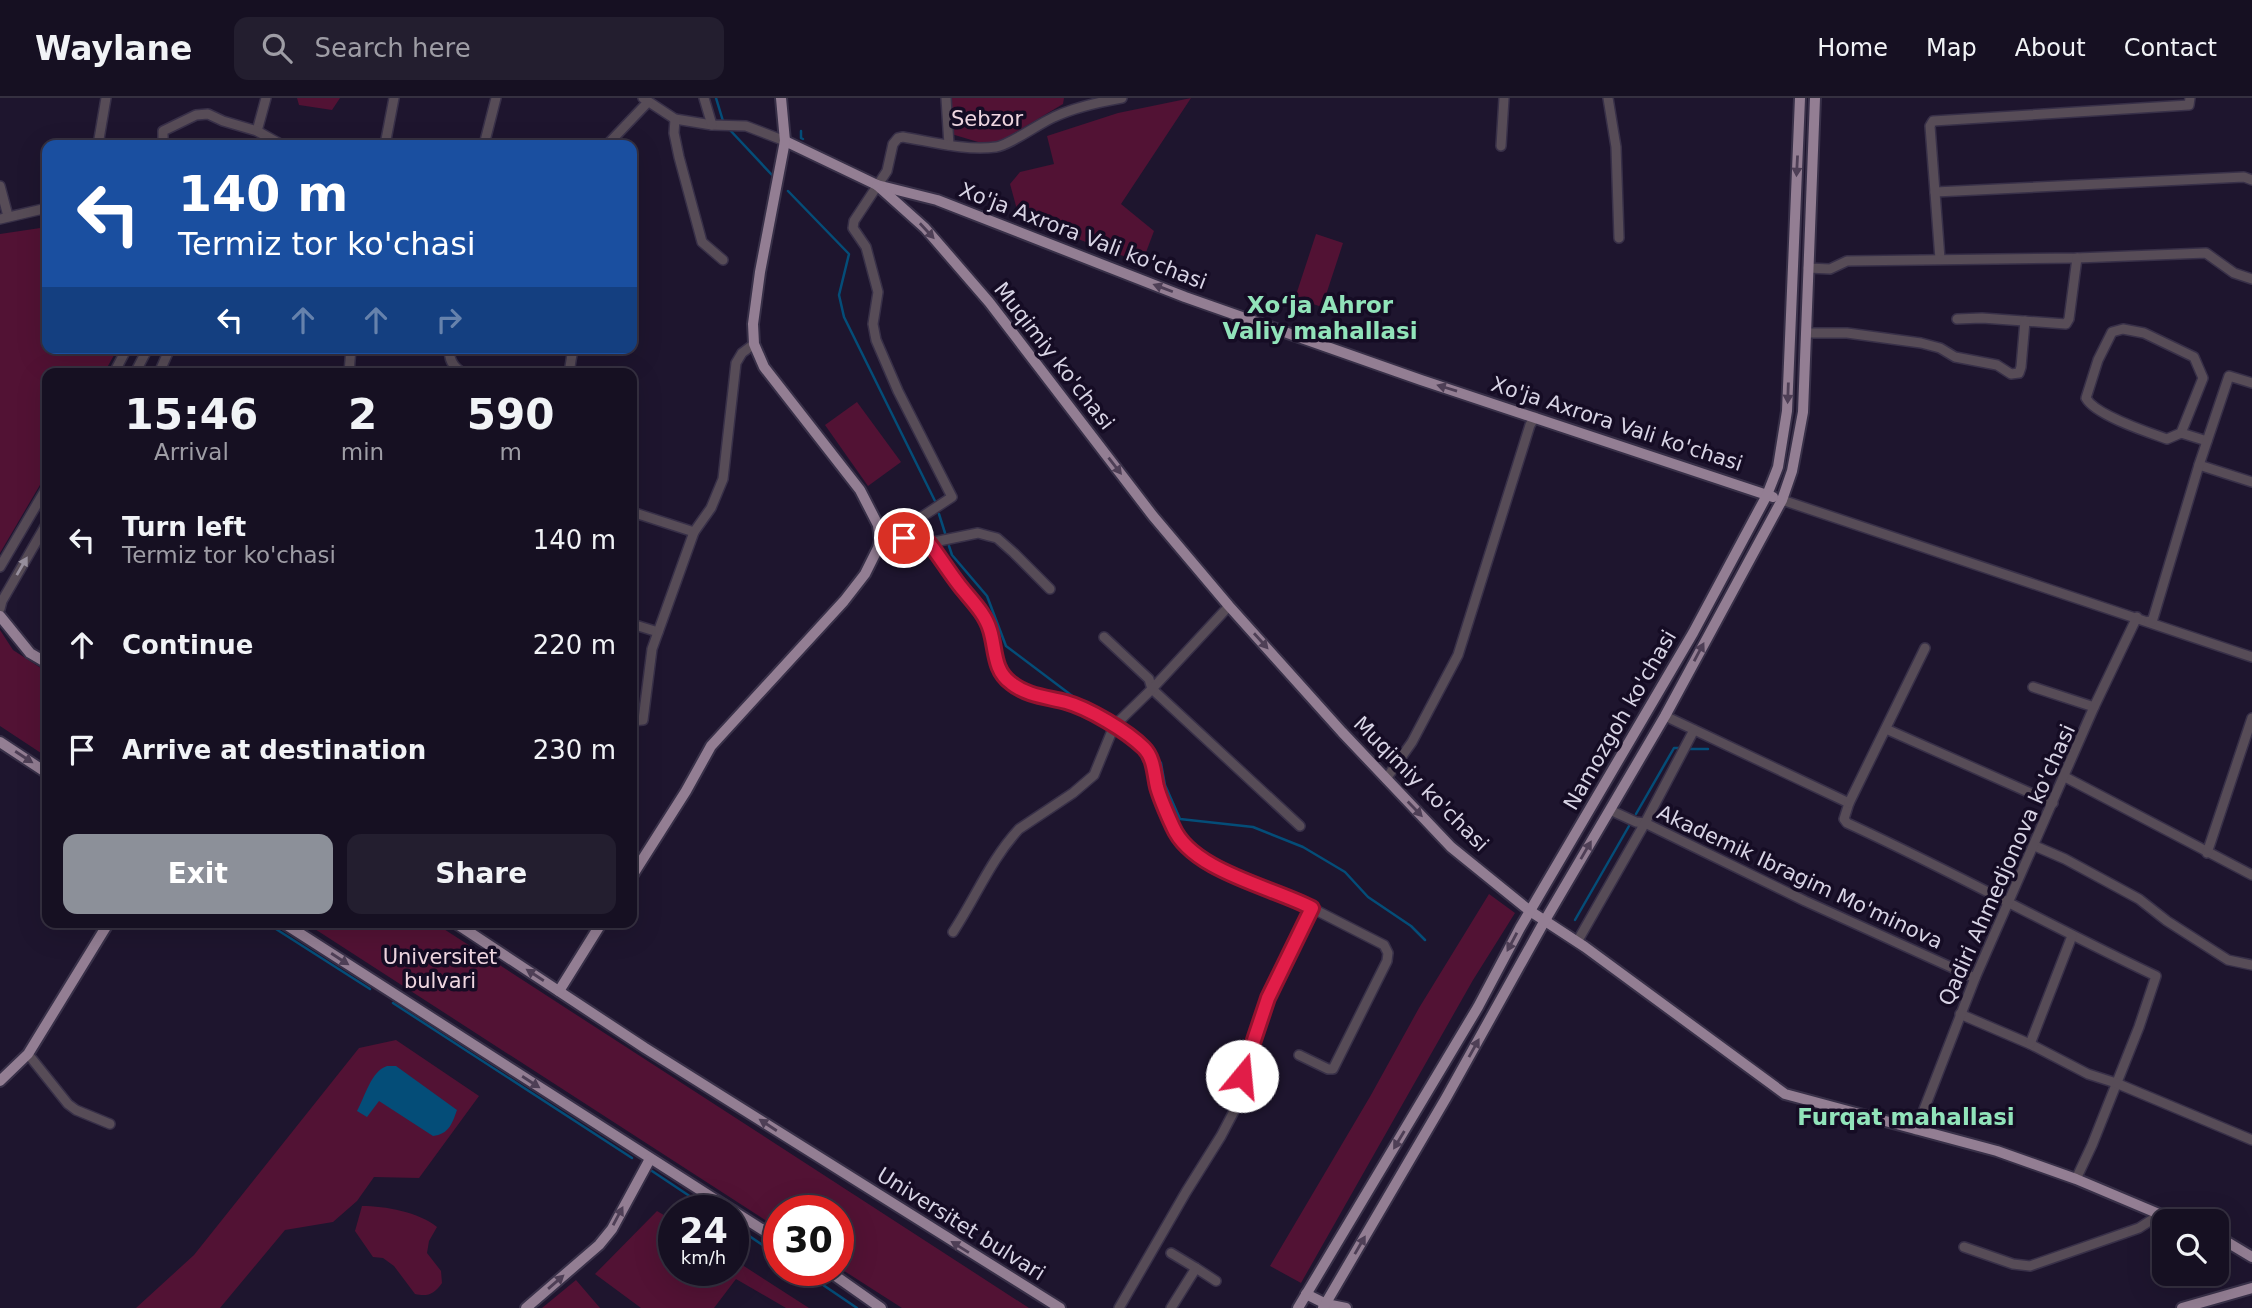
<!DOCTYPE html>
<html lang="en">
<head>
<meta charset="utf-8">
<style>
	:root { --surface:#161022; --page:#231e2f; --text:#f1f3f6; --muted:#9e9da5; --line:#353040; --accent:#8c9099 }
	body { margin:0; font-family:"DejaVu Sans",sans-serif; background:var(--page); color:var(--text); height:100vh; display:flex; flex-direction:column; font-size:26px; white-space:nowrap }
	* { box-sizing:border-box; margin:0 }
	p { font-size:23px; color:var(--muted) }
	.icon { flex:none; width:38px; height:38px; fill:none; stroke:currentColor; stroke-width:2; stroke-linecap:round; stroke-linejoin:round }
	.map { position:relative; flex:1; overflow:hidden }
	.drawer { position:absolute; left:42px; top:270px; width:595px; height:560px; display:flex; flex-direction:column; background:var(--surface); border-radius:14px; box-shadow:0 7px 28px #0002,0 0 0 2px var(--line) }
	.drawer>* { flex:none }
	.top-card { position:absolute; left:42px; top:42px; width:595px; height:214px; border-radius:14px; box-shadow:0 7px 28px #0002,0 0 0 2px var(--line); background:#1a4fa0; color:#fff; overflow:hidden }
	.tools { position:absolute; left:2152px; top:1111px; display:grid; gap:14px }
	.tools a { display:grid; place-items:center; width:77px; height:77px; border-radius:14px; background:var(--surface); box-shadow:0 7px 28px #0002,0 0 0 2px var(--line); font-size:35px }
	.speed { position:absolute; left:658px; top:1097px; display:flex; gap:14px; font-size:35px; font-weight:700; text-align:center }
	.speed>* { display:grid; place-content:center; width:91px; height:91px; border-radius:50%; background:var(--surface); box-shadow:0 7px 28px #0002,0 0 0 2px var(--line); line-height:1 }
	.speed small { font-size:18px; font-weight:400 }
	.speed .limit { border:10px solid #d22; background:#fff; color:#111 }
	.pin { position:absolute; display:grid; place-items:center; width:60px; height:60px; color:#fff; margin:-30px; border:4px solid #fff; border-radius:50%; box-shadow:0 2px 7px #0007 }
	.me { position:absolute; width:77px; margin:-38px; rotate:17deg; stroke-linejoin:round; filter:drop-shadow(0 0 5px #0008) }
	.turn { display:flex; align-items:center; gap:24px; height:147px; padding:0 21px; font-size:32px }
	.turn .icon { width:91px; height:91px; stroke-width:2.5 }
	.turn b { display:block; font-size:49px; line-height:60px }
	.lanes { display:flex; align-items:center; height:66px; padding:0 21px; background:#0003; justify-content:center; gap:35px; direction:ltr }
	.lanes .off { opacity:.35 }
	.eta { display:flex; justify-content:space-evenly; align-items:center; height:119px; text-align:center }
	.eta b { font-size:42px; font-weight:700; line-height:49px }
	.action { display:flex; gap:14px; margin-top:auto; padding:14px 21px }
	.action a { flex:1; height:80px; border-radius:14px; background:var(--accent); color:#fff; font-size:28px; font-weight:700; line-height:80px; text-align:center }
	.action a+a { background:var(--page); color:var(--text) }
	ul { padding:0; list-style:none }
	li { display:flex; align-items:center; gap:21px; height:105px; padding:0 21px }
	li div { flex:1 }
	li b { display:block; font-size:26px }
	li em { font-style:normal }
	header { display:flex; align-items:center; gap:42px; box-sizing:border-box; height:98px; padding:0 35px; background:var(--surface); border-bottom:2px solid var(--line) }
	header strong { font-size:33px }
	nav { display:flex; gap:38px; margin-inline-start:auto; font-size:24px }
	.search { width:490px; height:63px; background:var(--page); display:flex; align-items:center; gap:18px; box-sizing:border-box; padding:0 24px; border-radius:14px; color:var(--muted); font-size:26px }
	.map>svg:first-child { display:block }
	.green { fill:#521234 }
	.water { fill:#044d78 }
	.lines { fill:none; stroke-linecap:round; stroke-linejoin:round }
	.stream { stroke:#044d78; stroke-width:2.5 }
	.minor-casing { stroke:#383048; stroke-width:12 }
	.major-casing { stroke:#383048; stroke-width:14 }
	.minor { stroke:#574c57; stroke-width:9 }
	.major { stroke:#937e93; stroke-width:10 }
	.oneway { fill:#4e3f56 }
	.oneway2 { fill:#98909e }
	.route-casing { stroke:#92132f; stroke-width:18 }
	.route { stroke:#e11d48; stroke-width:12 }
	.labels { text-anchor:middle; stroke-width:7; stroke-linejoin:round; paint-order:stroke }
	.park-label { font-size:21px; fill:#efd6e0; stroke:#150c24 }
	.street-label { font-size:21px; fill:#d8d4e5; stroke:#150c24 }
	.neighbourhood-label { font-size:23px; font-weight:bold; fill:#91e3ba; stroke:#150c24 }
</style>
</head>
<body>
<header>
<strong>Waylane</strong>
<div class="search"><svg class="icon" aria-label="search" viewBox="0 0 24 24"><circle cx="10" cy="10" r="6"/><path d="M15 15l6 6"/></svg>Search here</div>
<nav><a>Home</a><a>Map</a><a>About</a><a>Contact</a></nav>
</header>
<div class="map">
<svg width="2252" height="1210" viewBox="0 0 2252 1210">
	<rect width="100%" height="100%" fill="#1e152e"/>
	<g class="green">
		<polygon points="297,0 340,0 332,12 299,7"/>
		<polygon points="946,0 1064,0 1063,6 999,44 978,44 948,35"/>
		<polygon points="1191,0 1121,106 1154,133 1142,165 1019,119 1010,86 1020,74 1054,66 1047,38 1118,15"/>
		<polygon points="47,129 47,250 118,250 104,275 47,275 47,375 0,455 0,136"/>
		<polygon points="1316,136 1343,145 1322,209 1295,200"/>
		<polygon points="857,304 901,364 868,388 825,327"/>
		<polygon points="0,532 13,552 47,574 47,659 0,628"/>
		<polygon points="1489,796 1515,815 1473,882 1301,1185 1270,1168 1371,997 1419,910"/>
		<polygon points="304,824 433,824 1029,1210 902,1210 838,1169 838,1113 779,1113 779,1131"/>
		<polygon points="396,942 479,998 419,1080 374,1079 357,1103 333,1124 285,1132 220,1210 136,1210 194,1157 359,950"/>
		<path d="M362,1108c23,0 57,6 75,21l-8,14 -2,12 14,18 1,12c-8,11 -14,14 -27,11l-21,-28 -11,-8 -10,-1 -18,-26z"/>
		<polygon points="657,1113 674,1123 674,1172 733,1172 733,1161 809,1210 786,1210 736,1181 714,1210 641,1210 595,1176"/>
		<polygon points="576,1182 600,1210 542,1210"/>
	</g>
	<path class="water" d="M387,968h9l61,44c-5,14 -8,24 -24,26l-54,-35 -12,16 -10,-6c8,-14 14,-40 30,-45z"/>
	<g class="lines">
		<g class="stream">
			<polyline points="716,0 723,23"/>
			<polyline points="729,31 772,77"/>
			<polyline points="801,33 801,40 803,41"/>
			<polyline points="788,93 849,156 839,197 844,219 935,403"/>
			<polyline points="939,416 945,435"/>
			<polyline points="949,448 952,457 987,498 1006,548 1079,603 1113,622"/>
			<polyline points="1125,629 1137,639"/>
			<polyline points="1150,650 1161,665 1165,687 1180,721 1253,729 1303,749 1345,774 1368,799 1411,828 1425,842"/>
			<polyline points="1689,651 1708,651"/>
			<polyline points="1636,716 1674,650 1682,650"/>
			<polyline points="1575,822 1629,728"/>
			<polyline points="265,824 370,891"/>
			<polyline points="393,905 632,1060"/>
			<polyline points="652,1073 712,1113"/>
			<polyline points="733,1127 779,1158"/>
			<polyline points="801,1172 857,1210"/>
		</g>
		<g class="minor-casing">
			<g id="minor">
				<polyline points="643,0 675,21 712,27 746,28 785,43"/>
				<polyline points="704,0 712,27"/>
				<polyline points="946,0 949,47"/>
				<polyline points="1608,0 1616,49 1619,140"/>
				<polyline points="675,21 674,35 679,59 702,144 723,162"/>
				<polyline points="257,33 266,0"/>
				<polyline points="98,47 106,0"/>
				<polyline points="160,47 163,45 163,33 196,17 208,16 223,23 257,33 282,47"/>
				<polyline points="385,47 394,0"/>
				<polyline points="484,47 496,0"/>
				<polyline points="607,47 648,4"/>
				<polyline points="1501,48 1504,0"/>
				<polyline points="0,88 8,118"/>
				<polyline points="1935,94 2244,79 2252,82"/>
				<polyline points="0,121 47,110"/>
				<polyline points="1940,161 1930,28 1933,23 2189,7 2190,0"/>
				<polyline points="1808,170 1830,171 1847,163 2077,160 2206,155 2234,175 2252,181"/>
				<polyline points="1957,221 1982,220 2066,226 2069,221 2077,160"/>
				<path d="M2123,231l21,4 50,24 9,21 -22,55 -14,6c-20,-7 -72,-24 -81,-41l12,-38 14,-28z"/>
				<polyline points="1806,235 1847,235 1921,245 1940,250 1955,259 1997,267 2011,276 2019,275 2021,269 2025,223"/>
				<path d="M450,250c-2,11 3,19 13,25"/>
				<polyline points="114,275 127,250"/>
				<polyline points="135,275 148,250"/>
				<polyline points="159,275 170,250"/>
				<polyline points="349,275 351,250"/>
				<polyline points="569,275 573,250"/>
				<polyline points="2181,335 2207,343"/>
				<polyline points="2199,367 2252,384"/>
				<polyline points="1782,402 2252,559"/>
				<polyline points="632,414 694,434"/>
				<path d="M888,441l64,-42 -54,-106 -22,-51 -3,-16 5,-32 -12,-45 -13,-19 1,-7 33,-50 6,-27 5,-6 5,-1c30,5 63,14 93,10 14,-2 42,-23 58,-30 21,-10 45,-15 68,-19"/>
				<polyline points="889,441 913,440 929,445 978,435 989,438 997,440 1014,455 1050,491"/>
				<polyline points="929,445 980,513 990,531 995,562 1008,584 1032,597 1077,609 1114,628 1144,649 1150,657 1158,691 1173,730 1187,750 1208,766 1242,782 1288,798 1384,847 1388,855 1387,863 1333,971 1328,971 1299,957"/>
				<polyline points="0,469 47,389"/>
				<polyline points="0,511 2,503 47,425"/>
				<polyline points="2149,523 2152,524 2199,367 2229,278 2252,285"/>
				<polyline points="632,526 658,534"/>
				<polyline points="1104,539 1149,581 1152,591 1300,728"/>
				<polyline points="2033,589 2094,609"/>
				<path d="M1665,618l184,87 -5,16 3,4c105,48 205,104 309,153l-17,51 -47,118 -16,34"/>
				<polyline points="632,623 643,622 652,551 694,434 711,410 723,381 736,265 742,255 754,246"/>
				<polyline points="1886,631 2053,705"/>
				<polyline points="2065,679 2252,777"/>
				<polyline points="1386,681 1412,644 1458,557 1530,327 1535,319"/>
				<polyline points="1849,705 1925,550"/>
				<polyline points="1610,712 1636,724 1645,725 1805,803 1975,880"/>
				<polyline points="2035,748 2065,761 2139,801 2167,823 2228,862 2252,867"/>
				<polyline points="2207,755 2252,620"/>
				<path d="M953,834c23,-35 38,-73 66,-103l54,-36 21,-18 20,-49 38,-37 77,-83"/>
				<polyline points="1577,844 1645,725 1694,632"/>
				<polyline points="1960,916 2030,946 2088,976 2116,985 2252,1042"/>
				<polyline points="2030,946 2072,838"/>
				<polyline points="28,956 68,1006 76,1012 110,1026"/>
				<polyline points="1916,1032 1975,880 2094,609 2137,519"/>
				<polyline points="1964,1149 2013,1166 2030,1168 2139,1130 2159,1117"/>
				<polyline points="1196,1170 1216,1183"/>
				<polyline points="1119,1210 1186,1094 1221,1038 1242,998 1242,978 1268,900 1313,810"/>
				<polyline points="1171,1210 1196,1170 1171,1155"/>
			</g>
		</g>
		<g class="major-casing">
			<g id="major">
				<polyline points="785,43 877,87 937,102 1185,199 1421,282 1773,399"/>
				<polyline points="877,87 925,130 989,204 1153,418 1229,508 1342,634 1451,749 1530,813 1585,849 1785,996 1997,1053 2076,1081 2178,1124"/>
				<polyline points="0,518 30,555 47,565"/>
				<polyline points="0,644 47,675"/>
				<polyline points="632,778 686,693 711,648 844,503 865,476 878,450 880,442 878,427 860,392 764,269 754,246 753,226 760,174 785,43 781,0"/>
				<polyline points="282,824 733,1113"/>
				<polyline points="454,824 645,950 1060,1210"/>
				<polyline points="559,893 602,824"/>
				<polyline points="0,983 28,956 109,824"/>
				<polyline points="733,1113 779,1142"/>
				<polyline points="2217,1138 2252,1159"/>
				<polyline points="827,1172 881,1210"/>
				<polyline points="1306,1196 1326,1206 1346,1210"/>
				<polyline points="526,1210 599,1147 612,1131 650,1061"/>
				<polyline points="1298,1210 1478,909 1520,830 1693,535 1767,397 1778,369 1787,313 1800,0"/>
				<polyline points="1323,1210 1446,1000 1544,824 1665,618 1782,402 1792,373 1803,314 1815,0"/>
				<polyline points="2182,1210 2252,1190"/>
			</g>
		</g>
		<use href="#minor" class="minor"/>
		<use href="#major" class="major"/>
	</g>
	<defs><path id="oneway-solid" d="M-6-.8H1V-3.2L6.5 0L1 3.2V.8H-6Z" transform="scale(1.75)"/></defs>
	<g class="oneway">
		<use href="#oneway-solid" transform="translate(1797 68) rotate(93)"/>
		<use href="#oneway-solid" transform="translate(927 133) rotate(47)"/>
		<use href="#oneway-solid" transform="translate(1163 190) rotate(-159)"/>
		<use href="#oneway-solid" transform="translate(1447 290) rotate(-163)"/>
		<use href="#oneway-solid" transform="translate(1788 295) rotate(92)"/>
		<use href="#oneway-solid" transform="translate(1115 368) rotate(52)"/>
		<use href="#oneway-solid" transform="translate(1261 543) rotate(48)"/>
		<use href="#oneway-solid" transform="translate(1699 554) rotate(-62)"/>
		<use href="#oneway-solid" transform="translate(24 659) rotate(33)"/>
		<use href="#oneway-solid" transform="translate(1415 711) rotate(46)"/>
		<use href="#oneway-solid" transform="translate(1586 752) rotate(-60)"/>
		<use href="#oneway-solid" transform="translate(1512 844) rotate(118)"/>
		<use href="#oneway-solid" transform="translate(340 861) rotate(33)"/>
		<use href="#oneway-solid" transform="translate(535 877) rotate(-147)"/>
		<use href="#oneway-solid" transform="translate(1474 950) rotate(-61)"/>
		<use href="#oneway-solid" transform="translate(531 984) rotate(33)"/>
		<use href="#oneway-solid" transform="translate(768 1027) rotate(-147)"/>
		<use href="#oneway-solid" transform="translate(1399 1042) rotate(121)"/>
		<use href="#oneway-solid" transform="translate(618 1118) rotate(-62)"/>
		<use href="#oneway-solid" transform="translate(1360 1147) rotate(-60)"/>
		<use href="#oneway-solid" transform="translate(960 1149) rotate(-148)"/>
		<use href="#oneway-solid" transform="translate(556 1184) rotate(-41)"/>
	</g>
	<use class="oneway2" href="#oneway-solid" transform="translate(22 468) rotate(-60)"/>
	<g class="lines">
		<g class="route-casing">
			<path id="route" d="M904,440l19,2 6,3c11,14 20,29 31,43 11,14 25,27 30,44 6,19 3,40 21,53 16,13 36,14 55,19 22,6 61,29 78,46 10,10 10,26 13,39 4,14 10,27 16,40 19,44 99,60 139,81l-44,90 -26,78"/>
		</g>
		<use href="#route" class="route"/>
	</g>
	<g class="labels">
		<g class="park-label">
			<text x="987" y="28">Sebzor</text>
			<text x="440" y="866">Universitet<tspan x="440" dy="24">bulvari</tspan></text>
		</g>
		<g class="street-label">
			<text transform="translate(1083 138) rotate(21)" y="7">Xo'ja Axrora Vali ko'chasi</text>
			<text transform="translate(1054 258) rotate(52)" y="7">Muqimiy ko'chasi</text>
			<text transform="translate(1617 326) rotate(18)" y="7">Xo'ja Axrora Vali ko'chasi</text>
			<text transform="translate(1620 622) rotate(-60)" y="7">Namozgoh ko'chasi</text>
			<text transform="translate(1421 686) rotate(45)" y="7">Muqimiy ko'chasi</text>
			<text transform="translate(2007 767) rotate(-66)" y="7">Qadiri Ahmedjonova ko'chasi</text>
			<text transform="translate(1800 779) rotate(25)" y="7">Akademik Ibragim Mo'minova</text>
			<text transform="translate(961 1126) rotate(32)" y="7">Universitet bulvari</text>
		</g>
		<g class="neighbourhood-label">
			<text x="1320" y="215">Xo‘ja Ahror<tspan x="1320" dy="26">Valiy mahallasi</tspan></text>
			<text x="1906" y="1027">Furqat mahallasi</text>
		</g>
	</g>
</svg>
<div class="tools">
<a><svg class="icon" aria-label="search" viewBox="0 0 24 24"><circle cx="10" cy="10" r="6"/><path d="M15 15l6 6"/></svg></a>
</div>
<div class="speed"><div>24<small>km/h</small></div><div class="limit">30</div></div>
<div class="pin" style="left:904px;top:440px;background:#d93025"><svg class="icon" aria-label="arrive" viewBox="0 0 24 24"><path d="M6 21V4h12l-3 4 3 4H6"/></svg></div>
<svg class="me" style="left:1242px;top:978px" viewBox="-20 -20 40 40"><circle r="19" fill="#fff"/><path d="M0-13L10 11 0 6-10 11z" fill="#e11d48"/></svg>
<div class="top-card">
<div class="turn"><svg class="icon" aria-label="left" viewBox="0 0 24 24"><path d="M17 20v-9H6M10 6l-5 5 5 5"/></svg><div><b>140 m</b>Termiz tor ko'chasi</div></div>
<div class="lanes"><svg class="icon" aria-label="left" viewBox="0 0 24 24"><path d="M17 20v-9H6M10 6l-5 5 5 5"/></svg><svg class="icon off" aria-label="ahead" viewBox="0 0 24 24"><path d="M12 20V5M6 11l6-6 6 6"/></svg><svg class="icon off" aria-label="ahead" viewBox="0 0 24 24"><path d="M12 20V5M6 11l6-6 6 6"/></svg><svg class="icon off" aria-label="right" viewBox="0 0 24 24"><path d="M7 20v-9h11M14 6l5 5-5 5"/></svg></div>
</div>
<section class="drawer">
<div class="eta">
<div><b>15:46</b><p>Arrival</p></div>
<div><b>2</b><p>min</p></div>
<div><b>590</b><p>m</p></div>
</div>
<ul>
<li><svg class="icon" aria-label="left" viewBox="0 0 24 24"><path d="M17 20v-9H6M10 6l-5 5 5 5"/></svg><div><b>Turn left</b><p>Termiz tor ko'chasi</p></div><em>140 m</em></li>
<li><svg class="icon" aria-label="ahead" viewBox="0 0 24 24"><path d="M12 20V5M6 11l6-6 6 6"/></svg><div><b>Continue</b></div><em>220 m</em></li>
<li><svg class="icon" aria-label="arrive" viewBox="0 0 24 24"><path d="M6 21V4h12l-3 4 3 4H6"/></svg><div><b>Arrive at destination</b></div><em>230 m</em></li>
</ul>
<div class="action"><a>Exit</a><a>Share</a></div>
</section>
</div>
</body>
</html>
